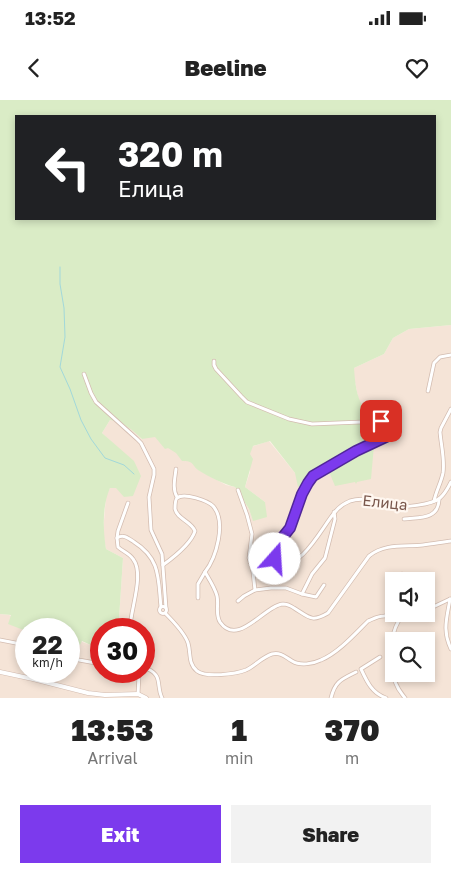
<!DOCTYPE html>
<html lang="en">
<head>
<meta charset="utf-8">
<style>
	:root { --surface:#fff; --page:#f2f2f2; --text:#222; --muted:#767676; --accent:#7c3aed }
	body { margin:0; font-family:"Golos Text",sans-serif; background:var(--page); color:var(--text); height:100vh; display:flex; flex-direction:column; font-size:19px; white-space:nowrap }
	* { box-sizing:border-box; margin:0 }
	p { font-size:16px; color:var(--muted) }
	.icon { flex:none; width:28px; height:28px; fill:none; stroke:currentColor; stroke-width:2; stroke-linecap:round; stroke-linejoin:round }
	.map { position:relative; height:598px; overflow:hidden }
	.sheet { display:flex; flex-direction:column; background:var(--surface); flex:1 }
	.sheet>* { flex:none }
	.banner { position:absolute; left:15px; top:15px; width:421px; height:105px; border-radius:0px; box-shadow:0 2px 8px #0003; background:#202124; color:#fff; overflow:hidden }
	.controls { position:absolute; left:385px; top:472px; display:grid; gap:10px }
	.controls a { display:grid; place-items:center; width:50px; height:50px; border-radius:0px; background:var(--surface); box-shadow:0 2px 8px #0003; font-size:25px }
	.speed { position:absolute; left:15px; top:518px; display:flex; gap:10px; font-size:25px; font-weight:700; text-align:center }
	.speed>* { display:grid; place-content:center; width:65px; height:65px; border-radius:50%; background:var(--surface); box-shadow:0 2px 8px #0003; line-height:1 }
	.speed small { font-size:12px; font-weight:400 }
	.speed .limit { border:8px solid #d22; background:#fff; color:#111 }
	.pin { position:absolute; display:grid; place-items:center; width:42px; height:42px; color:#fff; margin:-21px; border-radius:10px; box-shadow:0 2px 8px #0006 }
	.me { position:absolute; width:55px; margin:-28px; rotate:19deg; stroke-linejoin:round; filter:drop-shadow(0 0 4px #0008) }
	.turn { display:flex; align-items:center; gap:18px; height:105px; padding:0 20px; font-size:22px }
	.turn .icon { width:65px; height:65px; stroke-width:2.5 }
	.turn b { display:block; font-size:35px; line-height:42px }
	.eta { display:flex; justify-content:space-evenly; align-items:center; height:85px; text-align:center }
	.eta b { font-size:30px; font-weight:800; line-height:35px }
	.button { display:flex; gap:10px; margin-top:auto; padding:10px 20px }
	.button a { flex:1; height:58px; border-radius:0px; background:var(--accent); color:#fff; font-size:20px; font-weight:800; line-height:58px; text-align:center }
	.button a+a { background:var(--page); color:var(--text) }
	.status { display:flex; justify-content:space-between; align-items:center; height:35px; padding:0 25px; background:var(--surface); direction:ltr }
	.status svg { height:14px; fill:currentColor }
	header { display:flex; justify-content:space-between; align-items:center; height:65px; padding:0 20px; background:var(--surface); font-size:22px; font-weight:800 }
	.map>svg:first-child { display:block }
	.residential { fill:#f5e4d7; fill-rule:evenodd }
	.green { fill:#daecc6; fill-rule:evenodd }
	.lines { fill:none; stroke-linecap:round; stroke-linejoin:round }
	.stream { stroke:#a2d8da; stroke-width:1 }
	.minor-casing { stroke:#d3bcb0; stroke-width:4.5 }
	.tertiary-casing { stroke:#d3bcb0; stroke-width:5 }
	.minor { stroke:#fff; stroke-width:3 }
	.tertiary { stroke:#fff; stroke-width:4 }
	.route-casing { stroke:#51269a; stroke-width:12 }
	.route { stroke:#7c3aed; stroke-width:9 }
	.labels { text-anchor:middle; stroke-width:4.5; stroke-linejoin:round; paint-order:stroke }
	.street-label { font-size:15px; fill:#79564b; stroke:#fff7f0 }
</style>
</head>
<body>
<div class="status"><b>13:52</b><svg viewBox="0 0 49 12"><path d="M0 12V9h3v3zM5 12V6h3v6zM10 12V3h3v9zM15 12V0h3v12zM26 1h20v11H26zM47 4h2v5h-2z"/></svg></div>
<header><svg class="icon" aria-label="back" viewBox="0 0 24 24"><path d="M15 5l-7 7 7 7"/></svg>Beeline<svg class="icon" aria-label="heart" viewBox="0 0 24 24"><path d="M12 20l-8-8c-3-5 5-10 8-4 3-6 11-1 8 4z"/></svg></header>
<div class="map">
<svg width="451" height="598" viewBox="0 0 451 598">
	<rect width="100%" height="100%" fill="#fdf3e9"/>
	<path class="residential" d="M451,225v373h-451v-84l9,1 33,14h-16v42h43v-34l32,12v22h43v-42h-16l-1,-2 -8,-8 4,-61 -17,-9 -3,-16 3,-37 4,-8h6l1,-41 -15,-14 8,-13 7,1 12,6 13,12 10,-5 40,27 5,8 29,16 9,2 14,22 4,11 12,-18 -20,-15 5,-15 -2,-24 21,-7 26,32 19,4 16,-3 44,-29 16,-7 -11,-28 -15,-1 -5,-7 -5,-25v-9l30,-14 9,-16 16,-9zM394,481h32v33h-32zM394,541h32v33h-32z"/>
	<path class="green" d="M0,0h451v225l-42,4 -16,9 -9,16 -30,14c1,13 2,29 10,40l15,2 17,14 -6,14 -16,7 -3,34 -14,3 -1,2 -1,-2 -20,4 -5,-12 -16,3 -16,10 -3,-14 -25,-32 -17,5 -3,8 3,5 -8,28 20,15 2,15 -14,4 -4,-12 -14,-22c-11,-3 -28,-11 -37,-17 -7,-6 -4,-9 -16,-9l-6,-8 -8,-5 -3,1 -10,-12 -13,2c-10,-9 -18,-17 -32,-19l-8,13 32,28 7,15 -8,20 -9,1 -8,-9h-6c-8,18 -7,42 -4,61l17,9 -4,61 8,8 1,2h-27v21h-5l-1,-3 -13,-6 -2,4h-4l-1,-4 -6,-2v-10h-30v-2l-5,-1 -2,3h-6v2l-18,-7 3,-9 -11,-1zM16,16h419v103h-419z"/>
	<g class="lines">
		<polyline class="stream" points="60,167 60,184 64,208 65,237 60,267 70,289 81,320 91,339 105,358 124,365 134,374"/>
		<g class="minor-casing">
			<g id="minor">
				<path d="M214,261v4l2,4 25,27 6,6 42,17 23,5 74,-3 6,1 1,9 -3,4 -34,16 -43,26 -5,6 -6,12 -12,34 -16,19c-2,5 -2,10 4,13 23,12 45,-36 57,-49 4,-5 10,-9 15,-11 15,-5 28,2 42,5 10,2 40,-1 48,-8 5,-4 8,-10 11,-16"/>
				<polyline points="84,274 91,293 96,302 137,339 141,343 154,369 154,375 149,397 151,430 162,454 166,508"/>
				<polyline points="428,291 434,263 440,257 451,255"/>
				<path d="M176,369c-1,9 -4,20 1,28"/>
				<polyline points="238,390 247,415 252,434 249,458 253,472 255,490"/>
				<path d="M434,401c2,-10 7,-18 9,-28 2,-13 -2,-28 -3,-41l1,-4 10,-19"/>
				<path d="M404,419c15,-2 34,1 35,-19"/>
				<polyline points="117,438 118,431 128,403"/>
				<path d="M163,465c11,-8 28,-21 32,-34 -4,-10 -18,-12 -20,-22 0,-4 0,-9 2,-11 7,-6 31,3 36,8 14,16 3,52 -8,66 4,7 10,16 12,24 2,9 -2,18 3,26 18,26 45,-17 63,-18 4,0 8,2 11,4 15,9 17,15 34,5l41,-57c16,-13 36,-9 54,-11 10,-1 19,-3 28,-4"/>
				<polyline points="402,474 403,481"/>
				<polyline points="302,494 312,474 325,458 335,419 334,412"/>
				<polyline points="198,498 198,484 205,472"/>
				<path d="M450,499c-3,19 -8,31 1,50"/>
				<polyline points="238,501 244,496 255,490 271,488 286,488 302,494 316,497 324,485"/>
				<circle cx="163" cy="510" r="3.5"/>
				<polyline points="426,512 433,507 450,499"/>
				<path d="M165,513c7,7 20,21 23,30 3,10 0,21 9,28 9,7 39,3 49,-1 9,-4 16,-13 26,-16 9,-2 13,3 20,7 8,5 21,3 29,-1 17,-7 34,-26 47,-39 5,-2 10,-5 16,-5 15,-2 25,8 40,-2"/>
				<path d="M400,518c-14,25 -14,58 5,80"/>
				<path d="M130,529c0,-19 15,-55 3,-70 -4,-6 -11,-8 -15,-12l-1,-9c7,-4 11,0 17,4 27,17 24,37 27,65"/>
				<polyline points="0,540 26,545"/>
				<polyline points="69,557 79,560 101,564"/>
				<path d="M380,557l-19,12c6,13 11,24 25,29"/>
				<path d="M138,594l1,-19 9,-6c15,7 8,17 14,29"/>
				<path d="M331,598c4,-17 11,-19 25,-26"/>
			</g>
		</g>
		<g class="tertiary-casing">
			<polyline id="tertiary" points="0,572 33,579 88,593 105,595 138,594 146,598"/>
		</g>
		<use href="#minor" class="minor"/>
		<use href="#tertiary" class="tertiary"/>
	</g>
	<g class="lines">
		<g class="route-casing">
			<polyline id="route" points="275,459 272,454 274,448 290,428 302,394 308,383 313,376 356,351 390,335 393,331 392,322 381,321"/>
		</g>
		<use href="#route" class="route"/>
	</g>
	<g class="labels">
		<g class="street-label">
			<text transform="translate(385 403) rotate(6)" y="5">Елица</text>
		</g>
	</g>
</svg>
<div class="controls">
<a><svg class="icon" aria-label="sound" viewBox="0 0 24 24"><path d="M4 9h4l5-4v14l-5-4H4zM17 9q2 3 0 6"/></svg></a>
<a><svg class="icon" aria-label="search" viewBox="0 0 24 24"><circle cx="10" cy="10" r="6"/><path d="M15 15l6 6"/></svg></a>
</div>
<div class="speed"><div>22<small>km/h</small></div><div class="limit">30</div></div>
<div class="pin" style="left:381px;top:321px;background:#d93025"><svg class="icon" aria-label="arrive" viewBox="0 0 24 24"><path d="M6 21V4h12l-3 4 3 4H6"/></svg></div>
<svg class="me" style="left:275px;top:459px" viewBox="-20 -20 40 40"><circle r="19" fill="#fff"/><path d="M0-13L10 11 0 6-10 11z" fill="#7c3aed"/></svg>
<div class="banner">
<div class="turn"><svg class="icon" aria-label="left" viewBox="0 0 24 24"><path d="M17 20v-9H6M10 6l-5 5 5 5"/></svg><div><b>320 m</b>Елица</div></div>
</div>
</div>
<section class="sheet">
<div class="eta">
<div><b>13:53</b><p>Arrival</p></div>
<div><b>1</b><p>min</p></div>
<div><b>370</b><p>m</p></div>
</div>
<div class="button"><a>Exit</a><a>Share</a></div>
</section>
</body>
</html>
